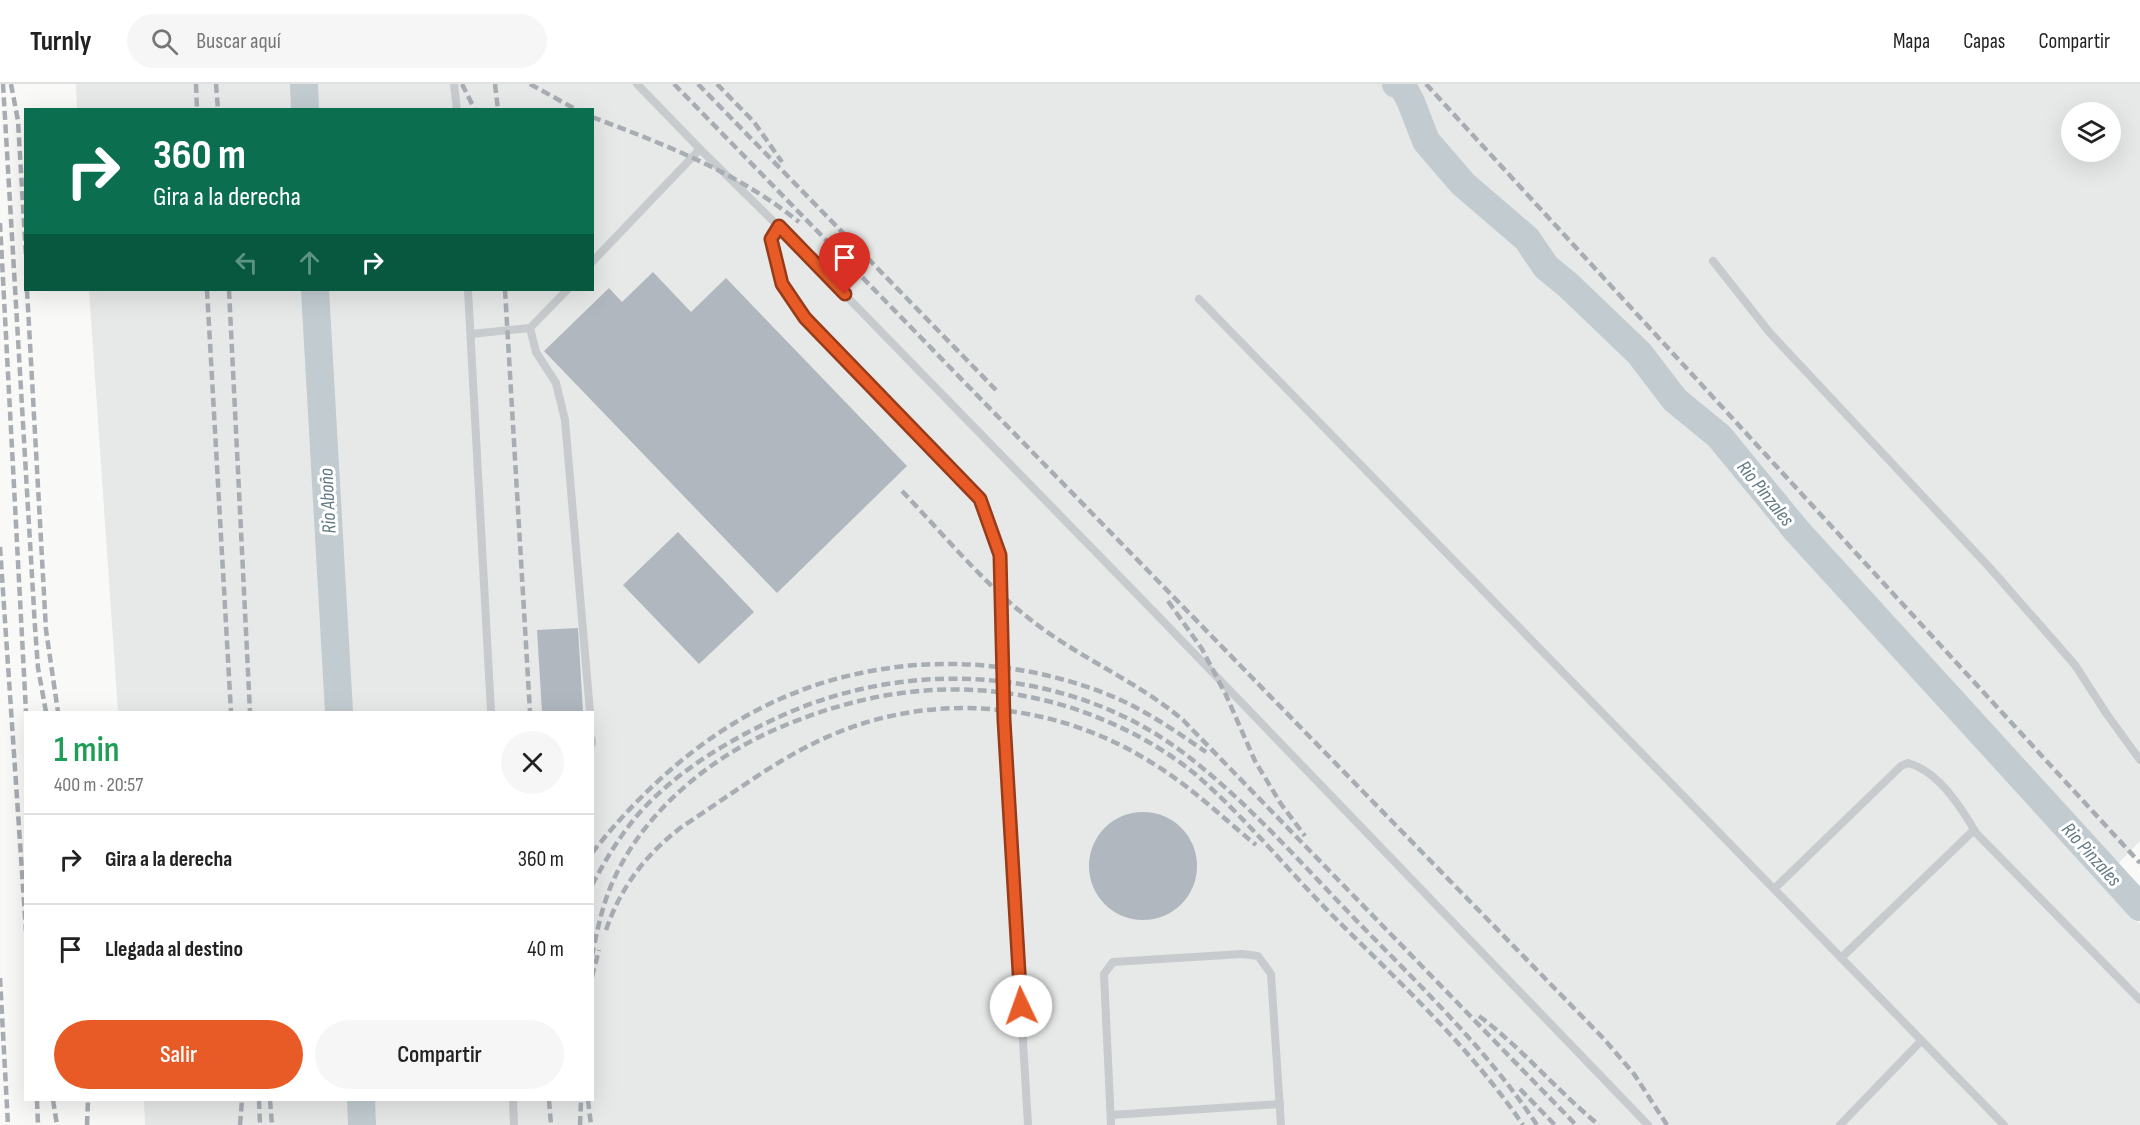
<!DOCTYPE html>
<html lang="es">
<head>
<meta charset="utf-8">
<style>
	:root { --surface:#fff; --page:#f6f6f6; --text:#222; --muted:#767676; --line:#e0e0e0; --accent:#e95b26 }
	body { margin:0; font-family:"Sofia Sans Condensed",sans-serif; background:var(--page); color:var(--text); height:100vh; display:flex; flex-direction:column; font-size:22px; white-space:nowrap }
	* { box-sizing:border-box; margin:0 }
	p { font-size:20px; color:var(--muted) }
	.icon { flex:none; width:33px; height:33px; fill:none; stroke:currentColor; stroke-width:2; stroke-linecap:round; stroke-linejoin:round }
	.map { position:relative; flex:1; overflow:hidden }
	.sheet { position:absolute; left:24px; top:627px; width:570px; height:390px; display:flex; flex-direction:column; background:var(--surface); border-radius:0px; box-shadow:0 6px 24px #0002 }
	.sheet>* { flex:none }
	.hud { position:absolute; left:24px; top:24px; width:570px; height:183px; border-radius:0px; box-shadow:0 6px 24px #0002; background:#0b6e4f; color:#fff; overflow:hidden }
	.controls { position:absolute; left:2061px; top:18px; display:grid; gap:12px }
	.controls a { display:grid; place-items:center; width:60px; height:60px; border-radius:50%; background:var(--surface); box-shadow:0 6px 24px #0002; font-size:30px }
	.pin { position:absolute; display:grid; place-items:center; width:51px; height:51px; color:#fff; margin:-62px -26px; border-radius:50% 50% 50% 0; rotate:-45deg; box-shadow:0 0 6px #0007 }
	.pin .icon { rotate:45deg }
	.me { position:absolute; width:66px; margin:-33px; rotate:357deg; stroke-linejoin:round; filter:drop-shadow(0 0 4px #0008) }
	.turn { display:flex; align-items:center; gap:21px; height:126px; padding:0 30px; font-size:27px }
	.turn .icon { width:78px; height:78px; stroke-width:2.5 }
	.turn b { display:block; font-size:42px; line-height:51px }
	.lanes { display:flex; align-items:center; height:57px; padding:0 30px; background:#0003; justify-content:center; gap:30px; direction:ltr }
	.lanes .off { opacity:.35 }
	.round { display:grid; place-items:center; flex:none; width:63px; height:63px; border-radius:32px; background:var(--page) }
	.head { display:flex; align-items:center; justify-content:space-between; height:102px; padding:0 30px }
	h1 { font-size:36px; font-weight:600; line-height:45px; color:#1e9e55 }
	.button { display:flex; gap:12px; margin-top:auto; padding:12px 30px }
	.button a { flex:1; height:69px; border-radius:36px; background:var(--accent); color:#fff; font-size:24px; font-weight:600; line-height:69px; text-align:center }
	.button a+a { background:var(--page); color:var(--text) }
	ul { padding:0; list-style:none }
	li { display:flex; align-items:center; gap:18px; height:90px; padding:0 30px; border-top:2px solid var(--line) }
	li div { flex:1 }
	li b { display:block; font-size:22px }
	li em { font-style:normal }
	header { display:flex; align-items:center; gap:36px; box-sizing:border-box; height:84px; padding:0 30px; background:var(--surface); border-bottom:2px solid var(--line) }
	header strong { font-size:28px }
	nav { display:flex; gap:33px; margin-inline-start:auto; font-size:21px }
	.search { width:420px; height:54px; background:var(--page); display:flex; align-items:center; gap:15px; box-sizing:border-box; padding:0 21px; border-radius:33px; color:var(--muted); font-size:22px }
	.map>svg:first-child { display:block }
	.built { fill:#e7e8e8; fill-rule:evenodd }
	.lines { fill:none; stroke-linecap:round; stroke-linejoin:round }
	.river { stroke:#c1cbd0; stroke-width:28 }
	.building { fill:#b0b7be }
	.service { stroke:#c7cbce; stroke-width:8 }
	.rail { stroke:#a7adb3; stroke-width:4.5; stroke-dasharray:9 4.5; stroke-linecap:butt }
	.route-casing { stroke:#973b19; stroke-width:15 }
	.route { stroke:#e95b26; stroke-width:10 }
	.labels { text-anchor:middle; stroke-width:6; stroke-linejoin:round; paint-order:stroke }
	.water-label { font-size:20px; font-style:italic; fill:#637a83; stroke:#fff }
</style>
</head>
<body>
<header>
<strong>Turnly</strong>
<div class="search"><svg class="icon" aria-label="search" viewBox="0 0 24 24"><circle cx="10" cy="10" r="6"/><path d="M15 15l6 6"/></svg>Buscar aquí</div>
<nav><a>Mapa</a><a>Capas</a><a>Compartir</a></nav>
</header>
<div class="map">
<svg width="2140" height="1041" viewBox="0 0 2140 1041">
	<rect width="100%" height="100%" fill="#f9f9f7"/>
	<path class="built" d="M76,0h2064v757l-39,40 39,43v201h-1995l-1,-25h448v-388h-474l-29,-422h503v-180h-515zM2072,28h38v40h-38z"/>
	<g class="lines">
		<g class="river">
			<polyline points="304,0 305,26"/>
			<polyline points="1396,0 1403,3 1411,18 1426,57 1463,100 1527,155 1546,183 1568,201 1639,269 1675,316 1719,352 1797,447 2140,823"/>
			<polyline points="315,206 339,628"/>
			<polyline points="361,1016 362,1041"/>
		</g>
	</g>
	<g class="building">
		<polygon points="653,188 691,228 726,194 907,382 777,509 544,267 609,204 622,218"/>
		<polygon points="678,448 754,528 699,580 623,501"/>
		<polygon points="578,544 583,628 542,628 537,546"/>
		<circle cx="1143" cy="782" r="54"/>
	</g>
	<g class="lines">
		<g class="service">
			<polyline points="454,0 457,26"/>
			<polyline points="637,0 700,65 779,143 1161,535 1648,1041"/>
			<polyline points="779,143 771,155 782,200 805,234 980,415 1000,471 1004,636 1028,1041"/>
			<polyline points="1713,177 1770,249 1990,484 2075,581 2106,629 2140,676"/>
			<polyline points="592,178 700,65"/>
			<polyline points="468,206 491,628"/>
			<polyline points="1199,215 2004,1041"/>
			<polyline points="530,244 536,268 556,299 565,336 590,628"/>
			<polyline points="471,250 530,244 567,206"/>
			<polyline points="592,656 592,659"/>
			<path d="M1774,805l127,-123 7,-3c30,8 53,44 68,70l164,167"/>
			<polyline points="1841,874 1974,746"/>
			<polyline points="513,1016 514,1041"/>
			<polyline points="1111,1031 1280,1020"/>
			<polyline points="1111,1041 1104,890 1113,878 1242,870 1258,872 1271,890 1281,1041"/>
			<polyline points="1840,1041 1921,957"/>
		</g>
		<g class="rail">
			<polyline points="3,0 35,543 38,584 46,628"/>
			<polyline points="11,0 18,37 26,172"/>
			<polyline points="196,0 197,26"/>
			<polyline points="216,0 218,26"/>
			<polyline points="462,0 475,26"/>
			<polyline points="495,0 498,26"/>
			<polyline points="530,0 577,26"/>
			<polyline points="674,0 1604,955 1634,990 1667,1041"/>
			<polyline points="698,0 996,306"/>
			<polyline points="717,0 754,38 782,78"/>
			<polyline points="1426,0 2140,779"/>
			<path d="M592,33c74,28 145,55 207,105"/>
			<polyline points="0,139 26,628"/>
			<polyline points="27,206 46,546 58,628"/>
			<polyline points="207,206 231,628"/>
			<polyline points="229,206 250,628"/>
			<polyline points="505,206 530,628"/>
			<path d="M902,407c42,44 81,92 129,129 48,38 106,61 152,100l393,405"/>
			<polyline points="0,463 26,847"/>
			<polyline points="1168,517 1202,565 1226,611 1255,677 1281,720 1305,752"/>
			<path d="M592,769c40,-51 89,-98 144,-131 110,-67 249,-75 368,-29 37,14 70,37 102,59"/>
			<path d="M592,801c14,-26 30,-53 50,-75 38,-41 89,-71 139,-94 128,-58 285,-50 400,35 64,48 118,110 173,167 64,66 132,130 183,207"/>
			<path d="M606,846c15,-44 41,-77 77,-104 51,-33 100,-72 156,-94 102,-41 218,-28 310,29 39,23 73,56 107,84"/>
			<path d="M592,872c4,-20 8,-40 15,-60 27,-75 95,-134 167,-166 100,-44 202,-55 307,-19 41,15 78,34 113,62 50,43 92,95 138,142 67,67 138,132 191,210"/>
			<polyline points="592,893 599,866"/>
			<polyline points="0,894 8,1041"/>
			<path d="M1479,932c43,32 78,75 120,109"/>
			<polyline points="1520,1005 1555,1041"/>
			<polyline points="37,1016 38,1041"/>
			<polyline points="53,1016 57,1041"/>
			<polyline points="259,1016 260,1041"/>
			<polyline points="270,1016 272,1041"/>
			<polyline points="549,1016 551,1041"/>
			<polyline points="588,1016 591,1041"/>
			<polyline points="87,1041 88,1016"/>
			<polyline points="240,1041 242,1016"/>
			<polyline points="580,1041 581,1016"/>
		</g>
	</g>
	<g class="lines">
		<g class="route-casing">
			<polyline id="route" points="845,210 779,142 771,155 782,200 805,234 980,415 1000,471 1004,636 1021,922"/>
		</g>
		<use href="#route" class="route"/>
	</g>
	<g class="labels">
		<g class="water-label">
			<text transform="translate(1766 409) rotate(51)" y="7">Rio Pinzales</text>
			<text transform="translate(327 417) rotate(-93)" y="7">Rio Aboño</text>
			<text transform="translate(2092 770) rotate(48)" y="7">Rio Pinzales</text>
		</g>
	</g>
</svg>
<div class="controls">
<a><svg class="icon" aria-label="layers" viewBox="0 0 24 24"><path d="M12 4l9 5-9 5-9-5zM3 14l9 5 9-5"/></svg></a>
</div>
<div class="pin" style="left:845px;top:210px;background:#d93025"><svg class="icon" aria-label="arrive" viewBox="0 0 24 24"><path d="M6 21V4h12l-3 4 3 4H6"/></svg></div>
<svg class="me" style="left:1021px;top:922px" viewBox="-20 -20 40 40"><circle r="19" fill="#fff"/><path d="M0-13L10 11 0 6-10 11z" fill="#e95b26"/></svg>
<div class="hud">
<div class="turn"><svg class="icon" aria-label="right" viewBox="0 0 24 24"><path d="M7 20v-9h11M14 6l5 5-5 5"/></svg><div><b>360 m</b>Gira a la derecha</div></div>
<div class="lanes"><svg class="icon off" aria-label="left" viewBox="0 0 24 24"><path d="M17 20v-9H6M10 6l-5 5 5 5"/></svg><svg class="icon off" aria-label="ahead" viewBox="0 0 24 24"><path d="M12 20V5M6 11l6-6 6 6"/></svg><svg class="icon" aria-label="right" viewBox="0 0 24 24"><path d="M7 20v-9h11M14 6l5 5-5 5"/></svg></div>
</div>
<section class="sheet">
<div class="head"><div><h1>1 min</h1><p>400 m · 20:57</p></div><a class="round"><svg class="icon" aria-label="close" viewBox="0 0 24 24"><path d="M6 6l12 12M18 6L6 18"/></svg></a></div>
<ul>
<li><svg class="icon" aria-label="right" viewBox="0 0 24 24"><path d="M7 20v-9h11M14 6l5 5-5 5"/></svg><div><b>Gira a la derecha</b></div><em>360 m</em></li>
<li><svg class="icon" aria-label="arrive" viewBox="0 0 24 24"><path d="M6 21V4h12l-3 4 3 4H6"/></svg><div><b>Llegada al destino</b></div><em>40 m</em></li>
</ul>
<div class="button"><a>Salir</a><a>Compartir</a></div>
</section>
</div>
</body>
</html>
